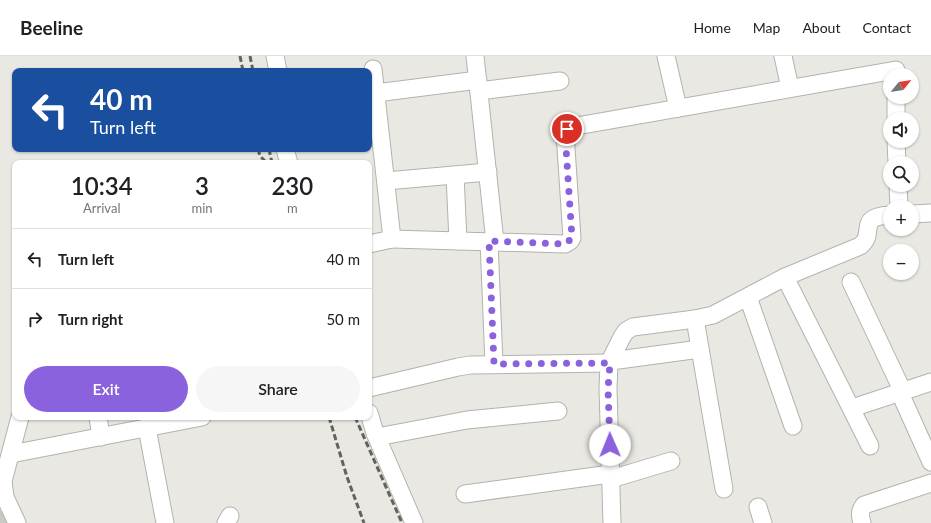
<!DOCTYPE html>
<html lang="en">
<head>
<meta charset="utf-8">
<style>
	:root { --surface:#fff; --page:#f6f6f6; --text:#202124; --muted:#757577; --line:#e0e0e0; --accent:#8b62dd }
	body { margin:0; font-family:Lato,sans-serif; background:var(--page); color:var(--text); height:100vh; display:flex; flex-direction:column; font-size:15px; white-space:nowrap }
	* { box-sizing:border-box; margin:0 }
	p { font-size:13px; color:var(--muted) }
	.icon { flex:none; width:22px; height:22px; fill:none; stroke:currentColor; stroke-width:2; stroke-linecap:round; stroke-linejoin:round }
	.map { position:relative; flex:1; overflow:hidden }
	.sheet { position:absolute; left:12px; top:104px; width:360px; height:260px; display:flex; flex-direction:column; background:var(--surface); border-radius:8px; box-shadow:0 1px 3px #0004 }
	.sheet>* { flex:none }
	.top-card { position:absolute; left:12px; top:12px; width:360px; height:84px; border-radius:8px; box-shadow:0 1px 3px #0004; background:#1a4fa0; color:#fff; overflow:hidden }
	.needle { width:26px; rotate:60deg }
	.buttons { position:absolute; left:883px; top:12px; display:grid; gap:8px }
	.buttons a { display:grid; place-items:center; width:36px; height:36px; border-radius:50%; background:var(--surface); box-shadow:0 1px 3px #0004; font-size:20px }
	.pin { position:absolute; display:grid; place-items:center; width:34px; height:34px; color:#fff; margin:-17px; border:2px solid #fff; border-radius:50%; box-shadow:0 1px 4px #0007 }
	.me { position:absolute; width:44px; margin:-22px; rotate:359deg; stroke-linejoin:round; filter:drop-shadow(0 0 3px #0008) }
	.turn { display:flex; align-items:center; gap:14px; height:84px; padding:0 12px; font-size:18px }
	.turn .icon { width:52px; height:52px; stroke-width:2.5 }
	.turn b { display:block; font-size:28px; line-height:34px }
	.eta { display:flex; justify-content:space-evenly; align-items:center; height:68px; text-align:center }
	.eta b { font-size:24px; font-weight:600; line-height:28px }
	.primary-button { display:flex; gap:8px; margin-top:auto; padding:8px 12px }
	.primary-button a { flex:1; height:46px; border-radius:24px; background:var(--accent); color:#fff; font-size:16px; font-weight:600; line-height:46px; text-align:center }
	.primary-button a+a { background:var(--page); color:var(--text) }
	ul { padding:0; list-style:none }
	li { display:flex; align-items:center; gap:12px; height:60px; padding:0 12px; border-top:1px solid var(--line) }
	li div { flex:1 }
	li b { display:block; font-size:15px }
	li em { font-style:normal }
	header { display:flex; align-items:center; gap:24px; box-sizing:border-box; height:56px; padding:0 20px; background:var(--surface); border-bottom:1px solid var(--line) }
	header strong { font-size:19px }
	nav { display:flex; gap:22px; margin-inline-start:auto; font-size:14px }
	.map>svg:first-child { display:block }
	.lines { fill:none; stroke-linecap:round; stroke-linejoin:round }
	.primary-tunnel { stroke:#c9c8c3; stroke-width:22; stroke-dasharray:22 11; stroke-linecap:butt }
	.minor-casing { stroke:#b4b2ad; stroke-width:19 }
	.minor { stroke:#fff; stroke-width:17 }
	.rail { stroke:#62625e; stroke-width:3; stroke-dasharray:6 3; stroke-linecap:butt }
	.route { stroke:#8b62dd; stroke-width:7; stroke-dasharray:0 12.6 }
</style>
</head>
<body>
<header>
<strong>Beeline</strong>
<nav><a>Home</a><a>Map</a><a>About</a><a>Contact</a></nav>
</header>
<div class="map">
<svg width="931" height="467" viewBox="0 0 931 467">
	<rect width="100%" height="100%" fill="#e9e8e2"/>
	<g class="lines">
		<polyline class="primary-tunnel" points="0,455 6,467"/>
		<g class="minor-casing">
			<g id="minor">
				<polyline points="275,0 278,15"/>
				<polyline points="475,0 495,186"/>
				<polyline points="666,0 678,52"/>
				<polyline points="783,0 790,32"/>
				<polyline points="479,35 560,25"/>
				<polyline points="376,37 478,24"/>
				<polyline points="896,63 896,41"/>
				<polyline points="896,85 897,107"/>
				<polyline points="285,93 289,107"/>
				<polyline points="455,119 458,185"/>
				<polyline points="386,125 488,116"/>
				<polyline points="898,129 899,151"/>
				<polyline points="912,158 931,157"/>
				<polyline points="392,183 565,188 570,185 572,182 565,77 567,73 571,71 896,14"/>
				<polyline points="489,185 494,308"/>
				<polyline points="369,188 392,183 373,13"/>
				<polyline points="785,221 870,390"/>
				<polyline points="851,226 903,336"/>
				<polyline points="748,241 793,370"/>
				<polyline points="695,263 724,433"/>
				<polyline points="611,305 700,293"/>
				<polyline points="369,332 458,311 470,309 609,307"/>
				<polyline points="900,337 931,406"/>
				<polyline points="852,352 931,326"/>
				<polyline points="369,357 375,377 414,467"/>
				<polyline points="98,361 101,381"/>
				<polyline points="147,372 165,467"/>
				<polyline points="377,381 467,364 558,355"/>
				<polyline points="11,398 202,361"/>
				<polyline points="611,423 671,405"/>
				<polyline points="465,438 610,418"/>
				<polyline points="758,451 763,467"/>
				<polyline points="17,467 5,441 3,425 20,361"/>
				<polyline points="226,467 230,460"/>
				<path d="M612,467l-4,-134 1,-26 13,-26 4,-6 7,-4 62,-8 18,-4 72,-38 75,-31c17,-13 -5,-29 30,-31"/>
				<path d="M862,467c-2,-8 -3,-11 2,-18l67,-22"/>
			</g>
		</g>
		<use href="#minor" class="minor"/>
		<g class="rail">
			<polyline points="240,0 243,15"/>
			<polyline points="250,0 253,15"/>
			<polyline points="258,93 260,100 267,107"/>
			<polyline points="269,93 272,107"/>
			<polyline points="329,361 347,421 364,467"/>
			<polyline points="355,361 402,467"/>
		</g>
	</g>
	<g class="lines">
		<polyline class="route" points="567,73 565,77 572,182 565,188 489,185 494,308 610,307 608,333 610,389"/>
	</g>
</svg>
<div class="buttons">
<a><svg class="needle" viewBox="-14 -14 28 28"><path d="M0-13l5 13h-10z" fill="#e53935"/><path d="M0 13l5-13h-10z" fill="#757577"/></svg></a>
<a><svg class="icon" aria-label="sound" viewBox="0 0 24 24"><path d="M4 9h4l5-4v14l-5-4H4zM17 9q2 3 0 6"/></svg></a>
<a><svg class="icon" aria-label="search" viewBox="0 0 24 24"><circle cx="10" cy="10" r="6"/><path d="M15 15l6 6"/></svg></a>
<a>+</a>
<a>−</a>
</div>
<div class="pin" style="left:567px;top:73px;background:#d93025"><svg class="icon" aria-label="arrive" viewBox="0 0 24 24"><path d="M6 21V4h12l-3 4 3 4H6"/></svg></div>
<svg class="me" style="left:610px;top:389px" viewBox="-20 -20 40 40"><circle r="19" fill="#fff"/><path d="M0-13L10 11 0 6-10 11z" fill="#8b62dd"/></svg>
<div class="top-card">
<div class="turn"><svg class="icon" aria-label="left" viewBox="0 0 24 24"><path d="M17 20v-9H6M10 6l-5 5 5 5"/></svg><div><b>40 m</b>Turn left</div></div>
</div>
<section class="sheet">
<div class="eta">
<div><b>10:34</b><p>Arrival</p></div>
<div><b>3</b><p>min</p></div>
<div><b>230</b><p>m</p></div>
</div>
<ul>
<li><svg class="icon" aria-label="left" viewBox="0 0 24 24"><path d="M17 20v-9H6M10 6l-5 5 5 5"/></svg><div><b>Turn left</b></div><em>40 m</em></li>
<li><svg class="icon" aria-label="right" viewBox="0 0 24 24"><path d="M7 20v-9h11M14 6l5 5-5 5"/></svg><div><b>Turn right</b></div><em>50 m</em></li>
</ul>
<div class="primary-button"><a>Exit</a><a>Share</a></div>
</section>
</div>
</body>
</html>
